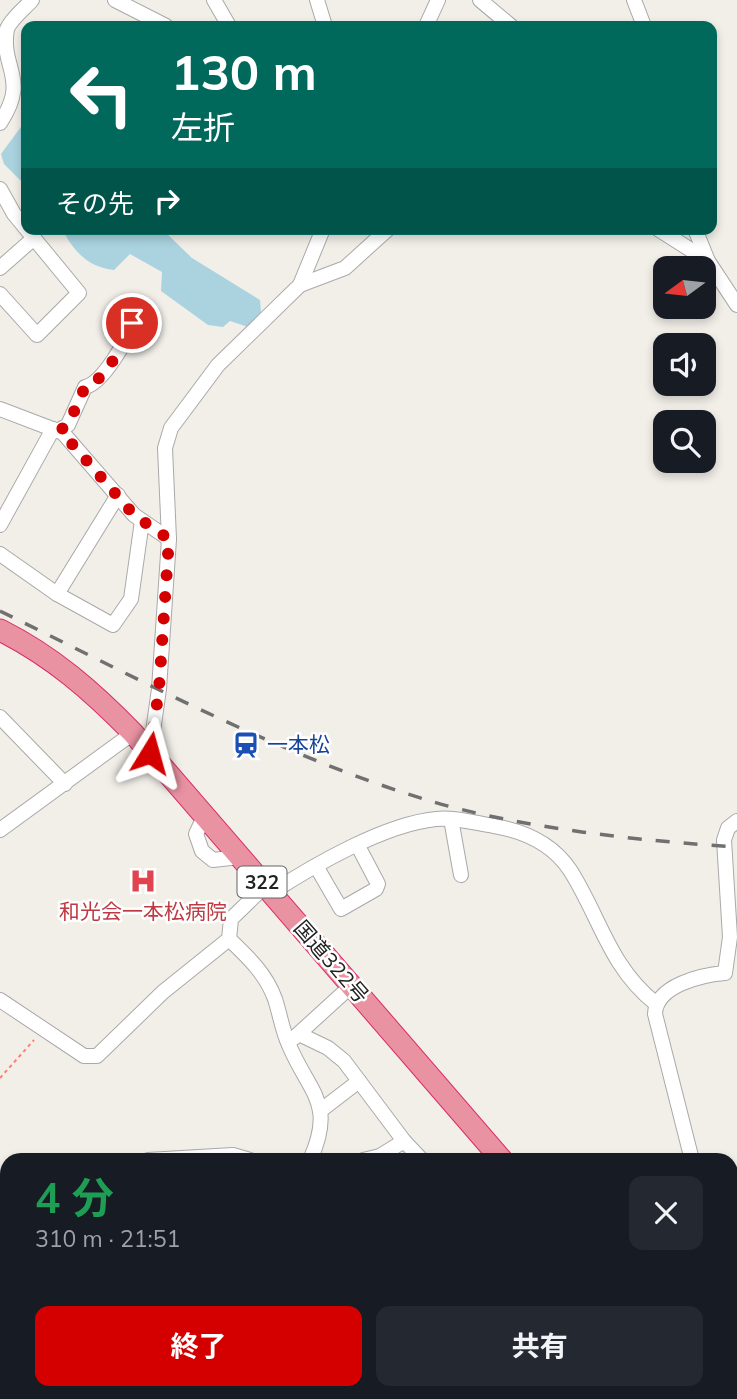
<!DOCTYPE html>
<html lang="ja">
<head>
<meta charset="utf-8">
<style>
	:root { --surface:#171b24; --page:#242831; --text:#f1f3f6; --muted:#9ea1a6; --accent:#d40000 }
	body { margin:0; font-family:Mulish,"Noto Sans JP",sans-serif; background:var(--page); color:var(--text); height:100vh; display:flex; flex-direction:column; font-size:26px; white-space:nowrap }
	* { box-sizing:border-box; margin:0 }
	p { font-size:23px; color:var(--muted) }
	.icon { flex:none; width:38px; height:38px; fill:none; stroke:currentColor; stroke-width:2; stroke-linecap:round; stroke-linejoin:round }
	.map { position:relative; flex:1; overflow:hidden }
	.panel { position:absolute; left:0px; top:1153px; width:738px; height:247px; display:flex; flex-direction:column; background:var(--surface); border-radius:21px 21px 0 0; box-shadow:0 4px 10px #0003 }
	.panel>* { flex:none }
	.hud { position:absolute; left:21px; top:21px; width:696px; height:214px; border-radius:14px; box-shadow:0 4px 10px #0003; background:#00695c; color:#fff; overflow:hidden }
	.needle { width:46px; rotate:255deg }
	.tools { position:absolute; left:653px; top:256px; display:grid; gap:14px }
	.tools a { display:grid; place-items:center; width:63px; height:63px; border-radius:14px; background:var(--surface); box-shadow:0 4px 10px #0003; font-size:35px }
	.pin { position:absolute; display:grid; place-items:center; width:60px; height:60px; color:#fff; margin:-30px; border:4px solid #fff; border-radius:50%; box-shadow:0 2px 7px #0007 }
	.me { position:absolute; width:77px; margin:-38px; rotate:8deg; stroke-linejoin:round; filter:drop-shadow(0 0 5px #0008) }
	.turn { display:flex; align-items:center; gap:24px; height:147px; padding:0 35px; font-size:32px }
	.turn .icon { width:91px; height:91px; stroke-width:2.5 }
	.turn b { display:block; font-size:49px; line-height:60px }
	.then { display:flex; align-items:center; height:66px; padding:0 35px; background:#0003; gap:14px; font-size:26px }
	.round { display:grid; place-items:center; flex:none; width:74px; height:74px; border-radius:14px; background:var(--page) }
	.head { display:flex; align-items:center; justify-content:space-between; height:119px; padding:0 35px }
	h1 { font-size:42px; font-weight:700; line-height:52px; color:#1e9e55 }
	.button { display:flex; gap:14px; margin-top:auto; padding:14px 35px }
	.button a { flex:1; height:80px; border-radius:14px; background:var(--accent); color:#fff; font-size:28px; font-weight:700; line-height:80px; text-align:center }
	.button a+a { background:var(--page); color:var(--text) }
	.map>svg:first-child { display:block }
	.water { fill:#aad3df }
	.lines { fill:none; stroke-linecap:round; stroke-linejoin:round }
	.minor-casing { stroke:#a9a9a9; stroke-width:16 }
	.highway-casing { stroke:#dc2a67; stroke-width:23 }
	.path { stroke:#fa8072; stroke-width:2; stroke-dasharray:3.5 3.5; stroke-linecap:butt }
	.minor { stroke:#fff; stroke-width:14 }
	.highway { stroke:#e892a2; stroke-width:21 }
	.rail { stroke:#707070; stroke-width:3.5; stroke-dasharray:14 14; stroke-linecap:butt }
	.route { stroke:#d40000; stroke-width:12; stroke-dasharray:0 21.6 }
	.labels { text-anchor:middle; stroke-width:5; stroke-linejoin:round; paint-order:stroke }
	.shield { fill:#fff; stroke:#646464; stroke-width:2 }
	.shield-label { font-size:19px; font-weight:bold; fill:#222 }
	.transit-label { font-size:21px; fill:#164399; stroke:#fff; text-anchor:start }
	.health-label { font-size:21px; fill:#be3a42; stroke:#fff }
	.street-label { font-size:21px; fill:#222; stroke:#fff }
</style>
</head>
<body>
<div class="map">
<svg width="737" height="1399" viewBox="0 0 737 1399">
	<rect width="100%" height="100%" fill="#f2efe9"/>
	<g class="water">
		<polygon points="26,120 26,186 4,164 1,154"/>
		<path d="M62,229l102,2 28,27 68,42 1,12 -13,15 -18,-6 -7,6 -15,-2 -47,-34 1,-19 -32,-18 -16,16c-26,-3 -40,-18 -52,-41z"/>
	</g>
	<g class="lines">
		<g class="minor-casing">
			<g id="minor">
				<polyline points="115,0 166,26"/>
				<polyline points="214,0 229,26"/>
				<polyline points="317,0 325,26"/>
				<polyline points="480,0 511,26"/>
				<polyline points="634,0 644,26"/>
				<polyline points="426,26 438,0"/>
				<path d="M0,123c30,-45 0,-54 7,-94 4,-10 17,-20 25,-29"/>
				<polyline points="0,189 14,214 79,293 37,335 0,294"/>
				<polyline points="658,229 708,261"/>
				<polyline points="695,229 708,261 737,305"/>
				<polyline points="0,268 34,238"/>
				<polyline points="300,285 323,229"/>
				<polyline points="0,409 63,433 134,515 169,539"/>
				<path d="M59,430l9,-5 17,-38c18,-4 42,-47 48,-64"/>
				<polyline points="0,525 53,429"/>
				<polyline points="0,554 57,594 113,625 131,599 142,521"/>
				<polyline points="57,594 118,495"/>
				<polyline points="0,717 65,784"/>
				<polyline points="150,753 159,689 169,539 165,448 171,428 218,365 300,285 345,268 388,229"/>
				<polyline points="204,817 196,834 202,851 213,860 239,857"/>
				<polyline points="451,819 461,875"/>
				<polyline points="0,830 133,733"/>
				<polyline points="316,866 341,909 376,889 378,884 358,846"/>
				<path d="M271,893c43,-28 114,-69 165,-74 19,-2 39,4 58,7 30,5 58,17 76,44 30,47 39,96 85,133"/>
				<path d="M229,939c19,18 37,35 46,60 5,15 7,31 14,46 20,48 47,58 21,115"/>
				<polyline points="0,1000 84,1056 97,1056 163,992 229,939 231,919 265,886"/>
				<polyline points="299,1034 328,1048 344,1061 404,1141 380,1156"/>
				<polyline points="294,1038 351,986"/>
				<polyline points="320,1111 359,1081"/>
				<polyline points="404,1141 422,1160"/>
				<polyline points="148,1160 233,1155 250,1160"/>
				<polyline points="363,1160 380,1156 380,1160"/>
				<path d="M692,1160l-37,-146c1,-29 47,-39 70,-41l5,-36 -6,-97 4,-12 9,-7"/>
				<polyline points="732,1317 737,1318"/>
				<polyline points="0,1393 7,1375"/>
				<polyline points="159,1393 161,1399"/>
				<polyline points="362,1393 364,1399"/>
				<polyline points="576,1393 579,1399"/>
				<polyline points="198,1399 200,1393"/>
				<polyline points="406,1399 420,1393"/>
			</g>
		</g>
		<g class="highway-casing">
			<g id="highway">
				<path d="M0,630c52,26 92,61 133,103l369,427"/>
				<polyline points="704,1393 709,1399"/>
			</g>
		</g>
		<polyline class="path" points="0,1078 34,1040"/>
		<use href="#minor" class="minor"/>
		<use href="#highway" class="highway"/>
		<path class="rail" d="M0,611c139,68 279,144 427,189 92,28 214,41 310,47"/>
	</g>
	<g class="lines">
		<path class="route" d="M132,323c-5,17 -29,60 -47,64l-17,38 -8,5 74,85 35,24 -10,150 -9,64"/>
	</g>
	<defs>
		<g id="station-bare" transform="scale(2.1)"><path d="M-3-6H3Q5-6 5-4V2Q5 4 3 4L4.5 6H3L1.5 4h-3L-3 6H-4.5L-3 4Q-5 4-5 2V-4Q-5-6-3-6ZM-3.5-4v3h7v-3ZM-3.5 1v1.5H-2V1ZM2 1v1.5H3.5V1Z" fill="#1a4fb4" stroke="#fff" stroke-width="2.5" paint-order="stroke"/></g>
		<g id="hospital-bare" transform="scale(2.1)"><path d="M-5-5h3v3.5h4V-5h3V5h-3V1.5h-4V5h-3Z" fill="#e0444e" stroke="#fff" stroke-width="2.5" paint-order="stroke"/></g>
	</defs>
	<g fill-rule="evenodd">
		<use href="#station-bare" x="246" y="745"/>
		<use href="#hospital-bare" x="143" y="881"/>
	</g>
	<g class="labels">
		<rect class="shield" x="237.5" y="866.5" width="49" height="31" rx="5"/>
		<g class="shield-label">
			<text x="262" y="889">322</text>
		</g>
		<g class="transit-label">
			<text x="267" y="752">一本松</text>
		</g>
		<g class="health-label">
			<text x="143" y="919">和光会一本松病院</text>
		</g>
		<g class="street-label">
			<text transform="translate(331 962) rotate(49)" y="7">国道322号</text>
		</g>
	</g>
</svg>
<div class="tools">
<a><svg class="needle" viewBox="-14 -14 28 28"><path d="M0-13l5 13h-10z" fill="#e53935"/><path d="M0 13l5-13h-10z" fill="#9ea1a6"/></svg></a>
<a><svg class="icon" aria-label="sound" viewBox="0 0 24 24"><path d="M4 9h4l5-4v14l-5-4H4zM17 9q2 3 0 6"/></svg></a>
<a><svg class="icon" aria-label="search" viewBox="0 0 24 24"><circle cx="10" cy="10" r="6"/><path d="M15 15l6 6"/></svg></a>
</div>
<div class="pin" style="left:132px;top:323px;background:#d93025"><svg class="icon" aria-label="arrive" viewBox="0 0 24 24"><path d="M6 21V4h12l-3 4 3 4H6"/></svg></div>
<svg class="me" style="left:150px;top:753px" viewBox="-20 -20 40 40"><path d="M0-17L14 15 0 8-14 15z" fill="#d40000" stroke="#fff" stroke-width="4"/></svg>
<div class="hud">
<div class="turn"><svg class="icon" aria-label="left" viewBox="0 0 24 24"><path d="M17 20v-9H6M10 6l-5 5 5 5"/></svg><div><b>130 m</b>左折</div></div>
<div class="then">その先<svg class="icon" aria-label="right" viewBox="0 0 24 24"><path d="M7 20v-9h11M14 6l5 5-5 5"/></svg></div>
</div>
<section class="panel">
<div class="head"><div><h1>4 分</h1><p>310 m · 21:51</p></div><a class="round"><svg class="icon" aria-label="close" viewBox="0 0 24 24"><path d="M6 6l12 12M18 6L6 18"/></svg></a></div>
<div class="button"><a>終了</a><a>共有</a></div>
</section>
</div>
</body>
</html>
